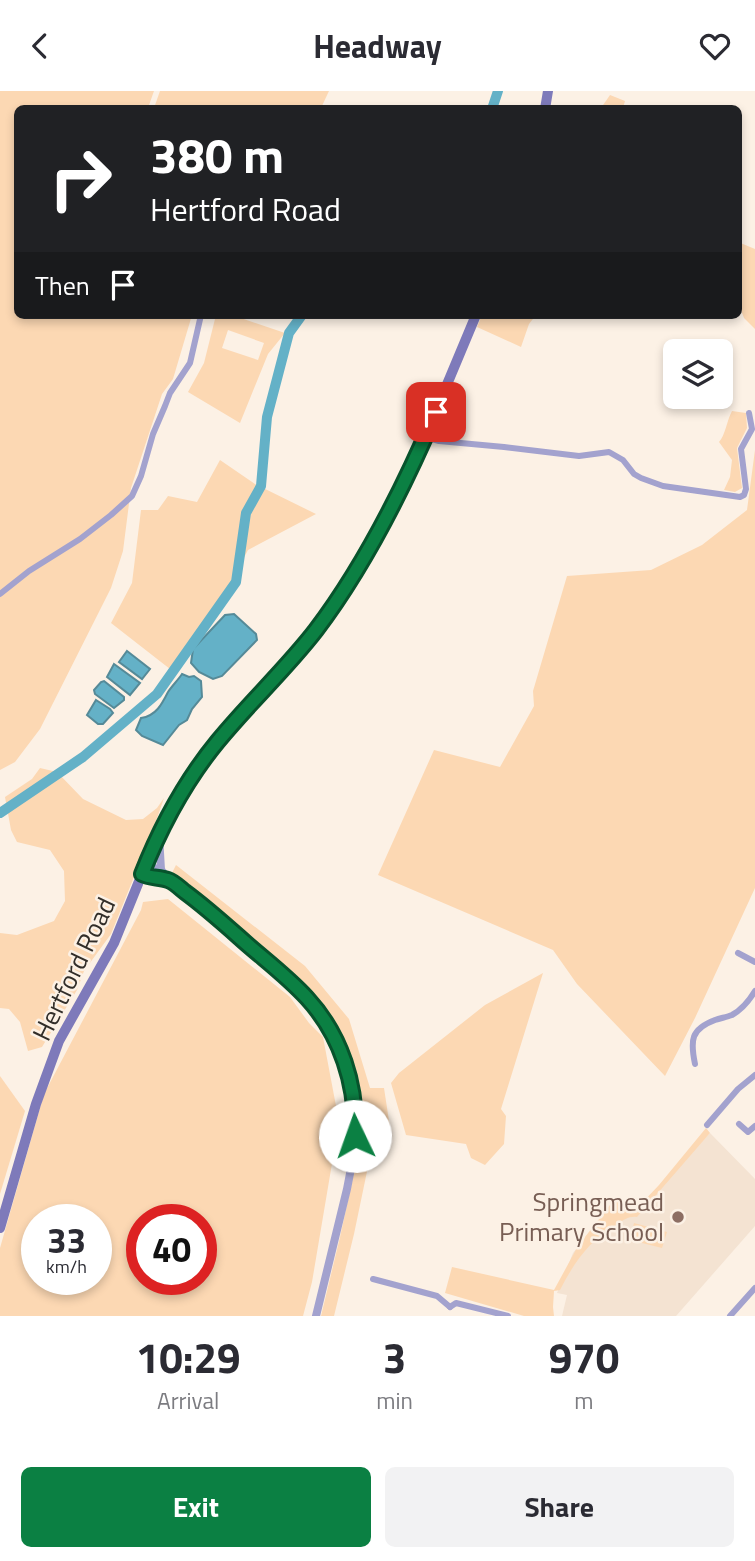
<!DOCTYPE html>
<html lang="en">
<head>
<meta charset="utf-8">
<style>
	:root { --surface:#fff; --page:#f2f2f3; --text:#2b2b33; --muted:#7c7c81; --accent:#0b8043 }
	body { margin:0; font-family:"Titillium Web",sans-serif; background:var(--page); color:var(--text); height:100vh; display:flex; flex-direction:column; font-size:26px; white-space:nowrap }
	* { box-sizing:border-box; margin:0 }
	p { font-size:23px; color:var(--muted) }
	.icon { flex:none; width:38px; height:38px; fill:none; stroke:currentColor; stroke-width:2; stroke-linecap:round; stroke-linejoin:round }
	.map { position:relative; height:1225px; overflow:hidden }
	.drawer { display:flex; flex-direction:column; background:var(--surface); flex:1 }
	.drawer>* { flex:none }
	.guide { position:absolute; left:14px; top:14px; width:728px; height:214px; border-radius:10px; box-shadow:0 4px 10px #0003; background:#202124; color:#fff; overflow:hidden }
	.buttons { position:absolute; left:663px; top:248px; display:grid; gap:14px }
	.buttons a { display:grid; place-items:center; width:70px; height:70px; border-radius:10px; background:var(--surface); box-shadow:0 4px 10px #0003; font-size:35px }
	.speed { position:absolute; left:21px; top:1113px; display:flex; gap:14px; font-size:35px; font-weight:700; text-align:center }
	.speed>* { display:grid; place-content:center; width:91px; height:91px; border-radius:50%; background:var(--surface); box-shadow:0 4px 10px #0003; line-height:1 }
	.speed small { font-size:18px; font-weight:400 }
	.speed .limit { border:10px solid #d22; background:#fff; color:#111 }
	.pin { position:absolute; display:grid; place-items:center; width:60px; height:60px; color:#fff; margin:-30px; border-radius:14px; box-shadow:0 4px 10px #0006 }
	.me { position:absolute; width:77px; margin:-38px; rotate:357deg; stroke-linejoin:round; filter:drop-shadow(0 0 5px #0008) }
	.turn { display:flex; align-items:center; gap:24px; height:147px; padding:0 21px; font-size:32px }
	.turn .icon { width:91px; height:91px; stroke-width:2.5 }
	.turn b { display:block; font-size:49px; line-height:60px }
	.then { display:flex; align-items:center; height:66px; padding:0 21px; background:#0003; gap:14px; font-size:26px }
	.eta { display:flex; justify-content:space-evenly; align-items:center; height:119px; text-align:center }
	.eta b { font-size:42px; font-weight:700; line-height:49px }
	.cta { display:flex; gap:14px; margin-top:auto; padding:14px 21px }
	.cta a { flex:1; height:80px; border-radius:10px; background:var(--accent); color:#fff; font-size:28px; font-weight:700; line-height:80px; text-align:center }
	.cta a+a { background:var(--page); color:var(--text) }
	header { display:flex; justify-content:space-between; align-items:center; height:91px; padding:0 21px; background:var(--surface); font-size:32px; font-weight:700 }
	.map>svg:first-child { display:block }
	.built { fill:#f4e3d2 }
	.green { fill:#fcd8b3; fill-rule:evenodd }
	.water { fill:#64b1c7; stroke:#558a98; stroke-width:2 }
	.lines { fill:none; stroke-linecap:round; stroke-linejoin:round }
	.river { stroke:#64b1c7; stroke-width:10 }
	.minor { stroke:#a3a2ce; stroke-width:6 }
	.tertiary { stroke:#a3a2ce; stroke-width:8 }
	.secondary { stroke:#7e7aba; stroke-width:10 }
	.route-casing { stroke:#07532c; stroke-width:18 }
	.route { stroke:#0b8043; stroke-width:12 }
	.education-dot { fill:#8d6e63; stroke:#fcf1e5; stroke-width:2.5 }
	.labels { text-anchor:middle; stroke-width:5; stroke-linejoin:round; paint-order:stroke }
	.street-label { font-size:26px; fill:#322e29; stroke:#fcf1e5 }
	.education-label { font-size:26px; fill:#785e54; stroke:#fcf1e5; text-anchor:end }
</style>
</head>
<body>
<header><svg class="icon" aria-label="back" viewBox="0 0 24 24"><path d="M15 5l-7 7 7 7"/></svg>Headway<svg class="icon" aria-label="heart" viewBox="0 0 24 24"><path d="M12 20l-8-8c-3-5 5-10 8-4 3-6 11-1 8 4z"/></svg></header>
<div class="map">
<svg width="755" height="1225" viewBox="0 0 755 1225">
	<rect width="100%" height="100%" fill="#fcf1e5"/>
	<polygon class="built" points="710,1042 755,1088 755,1135 676,1225 562,1225 567,1204 557,1202 573,1162 615,1109 642,1116"/>
	<g class="green">
		<polygon points="0,0 154,0 148,17 18,18 18,224 192,224 173,288 162,303 131,397 123,460 111,497 40,638 15,671 0,679"/>
		<polygon points="160,0 329,0 321,17 154,17"/>
		<polygon points="610,4 625,10 623,17 601,17"/>
		<polygon points="738,151 755,158 755,238 744,227 739,214"/>
		<path d="M216,224h16l53,18 -17,21 -28,69 -52,-31 16,-29zM228,239l36,13 -6,17 -36,-12z"/>
		<polygon points="482,224 536,224 529,233 521,256 477,236"/>
		<path d="M732,320l14,2 1,15 -10,20 5,40 -7,4 -11,-2 6,-13 2,-17 -13,-18c6,-6 8,-22 13,-31z"/>
		<polygon points="755,359 755,797 695,927 665,985 577,893 553,859 378,784 434,659 500,676 534,615 533,600 567,485 651,479 702,454 747,419"/>
		<polygon points="220,369 255,393 316,423 248,459 225,503 170,578 111,532 132,492 141,419 158,419 168,405 197,411"/>
		<polygon points="40,677 57,681 83,708 126,729 143,728 157,717 164,707 153,739 111,843 84,880 77,899 42,956 28,960 20,931 9,918 0,917 0,842 17,844 54,830 65,810 64,780 50,759 17,751 11,739 5,706 32,688"/>
		<polygon points="176,774 305,875 349,928 370,997 384,997 391,1043 375,1042 354,1143 334,1225 321,1225 340,1146 362,1045 357,984 329,922 277,870 172,782"/>
		<path d="M168,808l122,98 19,26 14,14 16,85 -27,160 -9,34h-303v-68l44,-154 97,-184 2,-8zM37,1129h59v59h-59zM142,1129h59v59h-59z"/>
		<polygon points="543,882 501,1018 506,1025 504,1053 485,1074 471,1067 466,1053 406,1044 391,992 399,982 485,914"/>
		<polygon points="0,985 25,1020 0,1103"/>
		<path d="M706,1037l4,5 -73,84c-8,-1 -13,3 -20,7 -28,17 -42,37 -57,66l-6,1 -1,16 1,9h-30l-79,-23 7,-26 102,23 24,-44 35,-45 28,3 18,-19z"/>
		<polygon points="634,1132 667,1141 662,1157 630,1149"/>
	</g>
	<g class="water">
		<polygon points="234,523 256,543 257,549 222,585 213,588 199,581 191,572 193,558 225,524"/>
		<polygon points="127,560 150,578 142,588 119,571"/>
		<polygon points="114,573 140,592 130,604 107,586"/>
		<path d="M182,583l7,3 5,-1 7,5 1,16 -10,12 -5,11 -8,5 -16,20 -21,-9 -6,-6 5,-12c15,-2 21,-14 27,-26 4,-6 10,-12 14,-18z"/>
		<polygon points="104,590 124,606 124,609 114,617 95,603 94,599 101,591"/>
		<polygon points="96,609 110,618 113,622 103,633 98,633 87,624"/>
	</g>
	<g class="lines">
		<g class="river">
			<polyline points="492,18 498,0"/>
			<polyline points="0,722 83,666 157,603 236,491 246,422 261,395 267,326 289,242 302,224"/>
		</g>
		<g class="minor">
			<polyline points="425,346 439,350 504,356 579,365 609,361 623,369 634,383 641,387 663,395 740,406 744,404 746,398 741,358 752,338 749,322"/>
			<polyline points="0,503 29,480 80,448 111,424 132,405 141,385 153,343 165,315 170,302 190,272 201,224"/>
			<polyline points="738,862 755,871"/>
			<path d="M695,973c-5,-24 -4,-35 20,-44 6,-2 12,-3 17,-5 11,-6 17,-14 23,-24"/>
			<polyline points="739,1033 748,1041 755,1035"/>
			<polyline points="707,1034 738,998 755,984"/>
			<polyline points="373,1188 437,1205 450,1216"/>
			<polyline points="450,1216 456,1212 508,1225"/>
			<polyline points="730,1225 755,1197"/>
		</g>
		<g class="tertiary">
			<polyline points="159,744 161,779"/>
			<polyline points="145,774 161,779 170,789 208,818 279,880 307,907 322,926 341,960 351,991 356,1028 354,1062 347,1098 316,1225"/>
			<polyline points="142,783 170,789"/>
		</g>
		<g class="secondary">
			<polyline points="545,18 548,0"/>
			<polyline points="0,1137 36,1013 59,950 114,852 159,741 172,717 195,681 218,650 316,539 356,479 389,421 425,346 476,224"/>
		</g>
	</g>
	<g class="lines">
		<g class="route-casing">
			<path id="route" d="M355,1045c2,-51 -14,-101 -48,-138 -21,-23 -46,-41 -68,-61 -18,-16 -35,-31 -54,-45 -5,-4 -11,-10 -17,-12 -9,-3 -18,-2 -26,-6 19,-48 43,-93 76,-133 31,-38 68,-72 98,-111 50,-66 88,-143 120,-218"/>
		</g>
		<use href="#route" class="route"/>
	</g>
	<circle class="education-dot" cx="678" cy="1126" r="7"/>
	<g class="labels">
		<g class="street-label">
			<text transform="translate(74 878) rotate(-64)" y="9">Hertford Road</text>
		</g>
		<g class="education-label">
			<text x="664" y="1120">Springmead<tspan x="664" dy="30">Primary School</tspan></text>
		</g>
	</g>
</svg>
<div class="buttons">
<a><svg class="icon" aria-label="layers" viewBox="0 0 24 24"><path d="M12 4l9 5-9 5-9-5zM3 14l9 5 9-5"/></svg></a>
</div>
<div class="speed"><div>33<small>km/h</small></div><div class="limit">40</div></div>
<div class="pin" style="left:436px;top:321px;background:#d93025"><svg class="icon" aria-label="arrive" viewBox="0 0 24 24"><path d="M6 21V4h12l-3 4 3 4H6"/></svg></div>
<svg class="me" style="left:355px;top:1045px" viewBox="-20 -20 40 40"><circle r="19" fill="#fff"/><path d="M0-13L10 11 0 6-10 11z" fill="#0b8043"/></svg>
<div class="guide">
<div class="turn"><svg class="icon" aria-label="right" viewBox="0 0 24 24"><path d="M7 20v-9h11M14 6l5 5-5 5"/></svg><div><b>380 m</b>Hertford Road</div></div>
<div class="then">Then<svg class="icon" aria-label="arrive" viewBox="0 0 24 24"><path d="M6 21V4h12l-3 4 3 4H6"/></svg></div>
</div>
</div>
<section class="drawer">
<div class="eta">
<div><b>10:29</b><p>Arrival</p></div>
<div><b>3</b><p>min</p></div>
<div><b>970</b><p>m</p></div>
</div>
<div class="cta"><a>Exit</a><a>Share</a></div>
</section>
</body>
</html>
